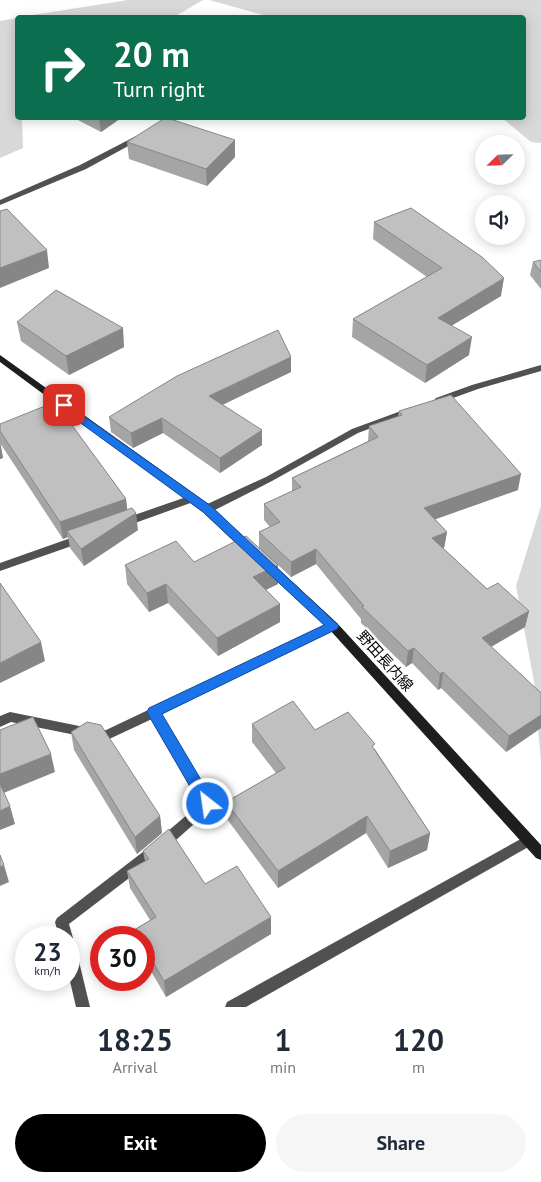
<!DOCTYPE html>
<html lang="en">
<head>
<meta charset="utf-8">
<style>
	:root { --surface:#fff; --page:#f6f6f7; --text:#1f2937; --muted:#747a83; --accent:#000 }
	body { margin:0; font-family:"PT Sans","Noto Sans JP",sans-serif; background:var(--page); color:var(--text); height:100vh; display:flex; flex-direction:column; font-size:19px; white-space:nowrap }
	* { box-sizing:border-box; margin:0 }
	p { font-size:16px; color:var(--muted) }
	.icon { flex:none; width:28px; height:28px; fill:none; stroke:currentColor; stroke-width:2; stroke-linecap:round; stroke-linejoin:round }
	.map { position:relative; height:1007px; overflow:hidden }
	.sheet { display:flex; flex-direction:column; background:var(--surface); flex:1 }
	.sheet>* { flex:none }
	.top-card { position:absolute; left:15px; top:15px; width:511px; height:105px; border-radius:5px; box-shadow:0 2px 12px #0003; background:#0b6e4f; color:#fff; overflow:hidden }
	.needle { width:32px; rotate:247deg }
	.fabs { position:absolute; left:475px; top:135px; display:grid; gap:10px }
	.fabs a { display:grid; place-items:center; width:50px; height:50px; border-radius:50%; background:var(--surface); box-shadow:0 2px 12px #0003; font-size:25px }
	.speed { position:absolute; left:15px; top:926px; display:flex; gap:10px; font-size:25px; font-weight:700; text-align:center }
	.speed>* { display:grid; place-content:center; width:65px; height:65px; border-radius:50%; background:var(--surface); box-shadow:0 2px 12px #0003; line-height:1 }
	.speed small { font-size:12px; font-weight:400 }
	.speed .limit { border:8px solid #d22; background:#fff; color:#111 }
	.pin { position:absolute; display:grid; place-items:center; width:42px; height:42px; color:#fff; margin:-21px; border-radius:10px; box-shadow:0 2px 8px #0006 }
	.me { position:absolute; width:55px; margin:-28px; rotate:330deg; stroke-linejoin:round; filter:drop-shadow(0 0 4px #0008) }
	.turn { display:flex; align-items:center; gap:18px; height:105px; padding:0 15px; font-size:22px }
	.turn .icon { width:65px; height:65px; stroke-width:2.5 }
	.turn b { display:block; font-size:35px; line-height:42px }
	.eta { display:flex; justify-content:space-evenly; align-items:center; height:85px; text-align:center }
	.eta b { font-size:30px; font-weight:600; line-height:35px }
	.action { display:flex; gap:10px; margin-top:auto; padding:10px 15px }
	.action a { flex:1; height:58px; border-radius:30px; background:var(--accent); color:#fff; font-size:20px; font-weight:600; line-height:58px; text-align:center }
	.action a+a { background:var(--page); color:var(--text) }
	.map>svg:first-child { display:block }
	.green { fill:#d8d8d8 }
	.lines { fill:none; stroke-linecap:round; stroke-linejoin:round }
	.street { fill:#515151; fill-rule:evenodd }
	.secondary { fill:#1e1e1e; fill-rule:evenodd }
	.wall { fill:#a5a5a5 }
	.shaded-wall { fill:#868686 }
	.building { fill:#c0c0c0; stroke:#868686 }
	.route { fill:#1a73e8; stroke:#114b97 }
	.labels { text-anchor:middle; stroke-width:5; stroke-linejoin:round; paint-order:stroke }
	.street-label { font-size:15px; fill:#000; stroke:#fff }
</style>
</head>
<body>
<div class="map">
<svg width="541" height="1007" viewBox="0 0 541 1007">
	<rect width="100%" height="100%" fill="#fff"/>
	<g class="green">
		<polygon points="128,0 203,0 174,17 20,17"/>
		<polygon points="209,0 541,0 541,143 531,142 502,118 524,118 524,18 270,17"/>
		<polygon points="17,18 18,118 22,118 23,148 0,158 0,21"/>
		<polygon points="541,506 541,763 534,681 516,586"/>
	</g>
	<g class="lines">
		<g class="street">
			<polygon points="136,136 143,138 86,169 0,205 0,200 80,165"/>
			<polygon points="541,365 541,371 478,389 442,402 439,403 434,400 436,398 472,385"/>
			<polygon points="409,408 412,409 414,411 412,413 358,433 272,481 211,512 207,513 202,509 203,506 266,477 352,429"/>
			<polygon points="192,495 197,499 196,501 124,527 119,523 120,520"/>
			<polygon points="82,534 86,535 87,538 86,541 0,571 0,563"/>
			<polygon points="333,622 337,623 338,626 337,629 161,714 214,804 212,808 158,856 69,924 73,938 70,943 74,944 76,949 90,1007 76,1007 69,977 69,938 59,938 55,922 57,918 148,848 201,803 152,719 105,741 11,722 0,727 0,716 10,712 104,731"/>
			<polygon points="528,835 532,837 534,841 532,845 246,1007 225,1007 227,1002"/>
		</g>
		<g class="secondary">
			<polygon points="0,355 211,506 253,546 254,549 253,552 245,552 203,512 0,362"/>
			<polygon points="267,561 271,562 337,623 541,845 541,860 536,858 329,629 263,568 262,565 263,562"/>
		</g>
	</g>
	<g class="wall">
		<polygon points="74,118 121,118 101,132"/>
		<polygon points="235,140 235,157 207,186 129,159 127,142"/>
		<polygon points="374,222 501,296 451,326 469,355 425,383 352,337 353,319 427,277 373,239"/>
		<polygon points="541,260 541,289 530,275 533,262"/>
		<polygon points="17,322 124,347 69,375 21,341"/>
		<polygon points="291,372 222,404 262,445 220,473 163,433 133,448 111,432 109,417"/>
		<polygon points="399,411 518,490 435,519 447,532 444,548 443,548 487,589 529,611 525,627 491,647 541,693 541,728 506,752 441,688 438,690 412,663 406,667 361,623 361,619 316,564 291,577 278,565 278,584 266,590 280,604 280,622 218,656 168,603 149,612 127,584 125,565 194,562 259,548 259,532 270,527 264,520 264,504 292,491 292,478 368,441 369,426 398,417"/>
		<polygon points="0,431 126,499 127,510 138,530 84,566 70,548 68,537 63,539 0,443 3,458 0,459"/>
		<polygon points="252,724 315,730 375,749 430,833 427,850 388,868 366,833 278,888 227,819 226,802 276,773 252,742"/>
		<polygon points="71,732 160,816 162,833 137,854 74,750"/>
		<polygon points="143,851 205,884 271,934 166,997 144,959 144,938 135,938 134,930 150,920 130,888 127,871 145,861"/>
	</g>
	<g class="shaded-wall">
		<polygon points="99,118 121,118 101,132"/>
		<polygon points="235,140 235,157 207,186 206,169"/>
		<polygon points="47,250 49,268 0,288 0,268"/>
		<polygon points="504,278 501,296 436,335 438,318"/>
		<polygon points="123,328 124,347 69,375 66,356"/>
		<polygon points="472,337 469,355 425,383 427,365"/>
		<polygon points="291,357 291,372 210,411 209,396"/>
		<polygon points="162,418 163,433 133,448 131,433"/>
		<polygon points="262,430 262,445 220,473 220,458"/>
		<polygon points="0,441 3,458 0,459"/>
		<polygon points="521,474 518,490 422,524 424,508"/>
		<polygon points="126,499 128,516 67,531 68,537 63,539 60,522"/>
		<polygon points="136,513 138,530 84,566 81,549"/>
		<polygon points="447,532 444,548 430,554 432,538"/>
		<polygon points="316,549 316,564 291,577 291,562"/>
		<polygon points="278,565 278,584 253,596 253,577"/>
		<polygon points="166,584 168,603 149,612 147,593"/>
		<polygon points="280,604 280,622 218,656 217,638"/>
		<polygon points="529,611 525,627 479,654 482,638"/>
		<polygon points="41,642 45,661 0,683 0,663"/>
		<polygon points="414,648 412,663 406,667 408,651"/>
		<polygon points="443,672 441,688 438,690 440,674"/>
		<polygon points="541,715 541,728 506,752 509,736"/>
		<polygon points="51,754 55,772 1,794 0,789 0,774"/>
		<polygon points="10,806 15,824 0,830 0,811"/>
		<polygon points="160,816 162,833 137,854 135,837"/>
		<polygon points="367,816 366,833 278,888 278,871"/>
		<polygon points="430,833 427,850 388,868 390,851"/>
		<polygon points="4,865 9,882 0,886 0,867"/>
		<polygon points="271,917 271,934 166,997 164,981"/>
	</g>
	<g class="building">
		<polygon points="165,118 167,118 235,140 206,169 127,142"/>
		<polygon points="411,208 482,257 504,278 438,318 472,337 427,365 353,319 442,268 374,222"/>
		<polygon points="7,209 47,250 0,268 0,211"/>
		<polygon points="541,260 541,272 533,262"/>
		<polygon points="56,290 123,328 66,356 17,322"/>
		<polygon points="278,330 291,357 209,396 262,430 220,458 162,418 131,433 109,417 177,376"/>
		<polygon points="451,395 521,474 424,508 447,532 432,538 487,589 498,583 529,611 482,638 541,693 541,715 509,736 443,672 440,674 414,648 408,651 362,607 364,606 316,549 291,562 259,532 280,522 264,504 301,487 292,478 378,437 369,426 402,415 399,411"/>
		<polygon points="55,402 126,499 60,522 0,431 0,424"/>
		<polygon points="132,508 136,513 81,549 67,531"/>
		<polygon points="246,536 278,565 253,577 280,604 217,638 166,584 147,593 125,565 176,541 194,562"/>
		<polygon points="0,583 41,642 0,663"/>
		<polygon points="293,701 315,730 348,712 375,744 372,746 430,833 390,851 367,816 278,871 226,802 285,768 252,724"/>
		<polygon points="33,717 51,754 0,774 0,730"/>
		<polygon points="87,722 101,725 160,816 135,837 71,732"/>
		<polygon points="0,784 10,806 0,811"/>
		<polygon points="169,829 205,884 237,866 271,917 164,981 144,947 144,938 138,938 134,930 156,917 127,871 149,859 143,851"/>
		<polygon points="0,855 4,865 0,867"/>
	</g>
	<polygon class="route" points="64,402 211,506 339,626 337,629 162,714 213,800 215,804 213,809 208,811 203,809 149,716 147,712 149,708 324,625 203,512 60,408 59,405 60,403"/>
	<g class="labels">
		<g class="street-label">
			<text transform="translate(385 661) rotate(48)" y="5">野田長内線</text>
		</g>
	</g>
</svg>
<div class="fabs">
<a><svg class="needle" viewBox="-14 -14 28 28"><path d="M0-13l5 13h-10z" fill="#e53935"/><path d="M0 13l5-13h-10z" fill="#747a83"/></svg></a>
<a><svg class="icon" aria-label="sound" viewBox="0 0 24 24"><path d="M4 9h4l5-4v14l-5-4H4zM17 9q2 3 0 6"/></svg></a>
</div>
<div class="speed"><div>23<small>km/h</small></div><div class="limit">30</div></div>
<div class="pin" style="left:64px;top:405px;background:#d93025"><svg class="icon" aria-label="arrive" viewBox="0 0 24 24"><path d="M6 21V4h12l-3 4 3 4H6"/></svg></div>
<svg class="me" style="left:208px;top:804px" viewBox="-20 -20 40 40"><circle r="17" fill="#1a73e8" stroke="#fff" stroke-width="3"/><path d="M0-11L8 9 0 5-8 9z" fill="#fff"/></svg>
<div class="top-card">
<div class="turn"><svg class="icon" aria-label="right" viewBox="0 0 24 24"><path d="M7 20v-9h11M14 6l5 5-5 5"/></svg><div><b>20 m</b>Turn right</div></div>
</div>
</div>
<section class="sheet">
<div class="eta">
<div><b>18:25</b><p>Arrival</p></div>
<div><b>1</b><p>min</p></div>
<div><b>120</b><p>m</p></div>
</div>
<div class="action"><a>Exit</a><a>Share</a></div>
</section>
</body>
</html>
